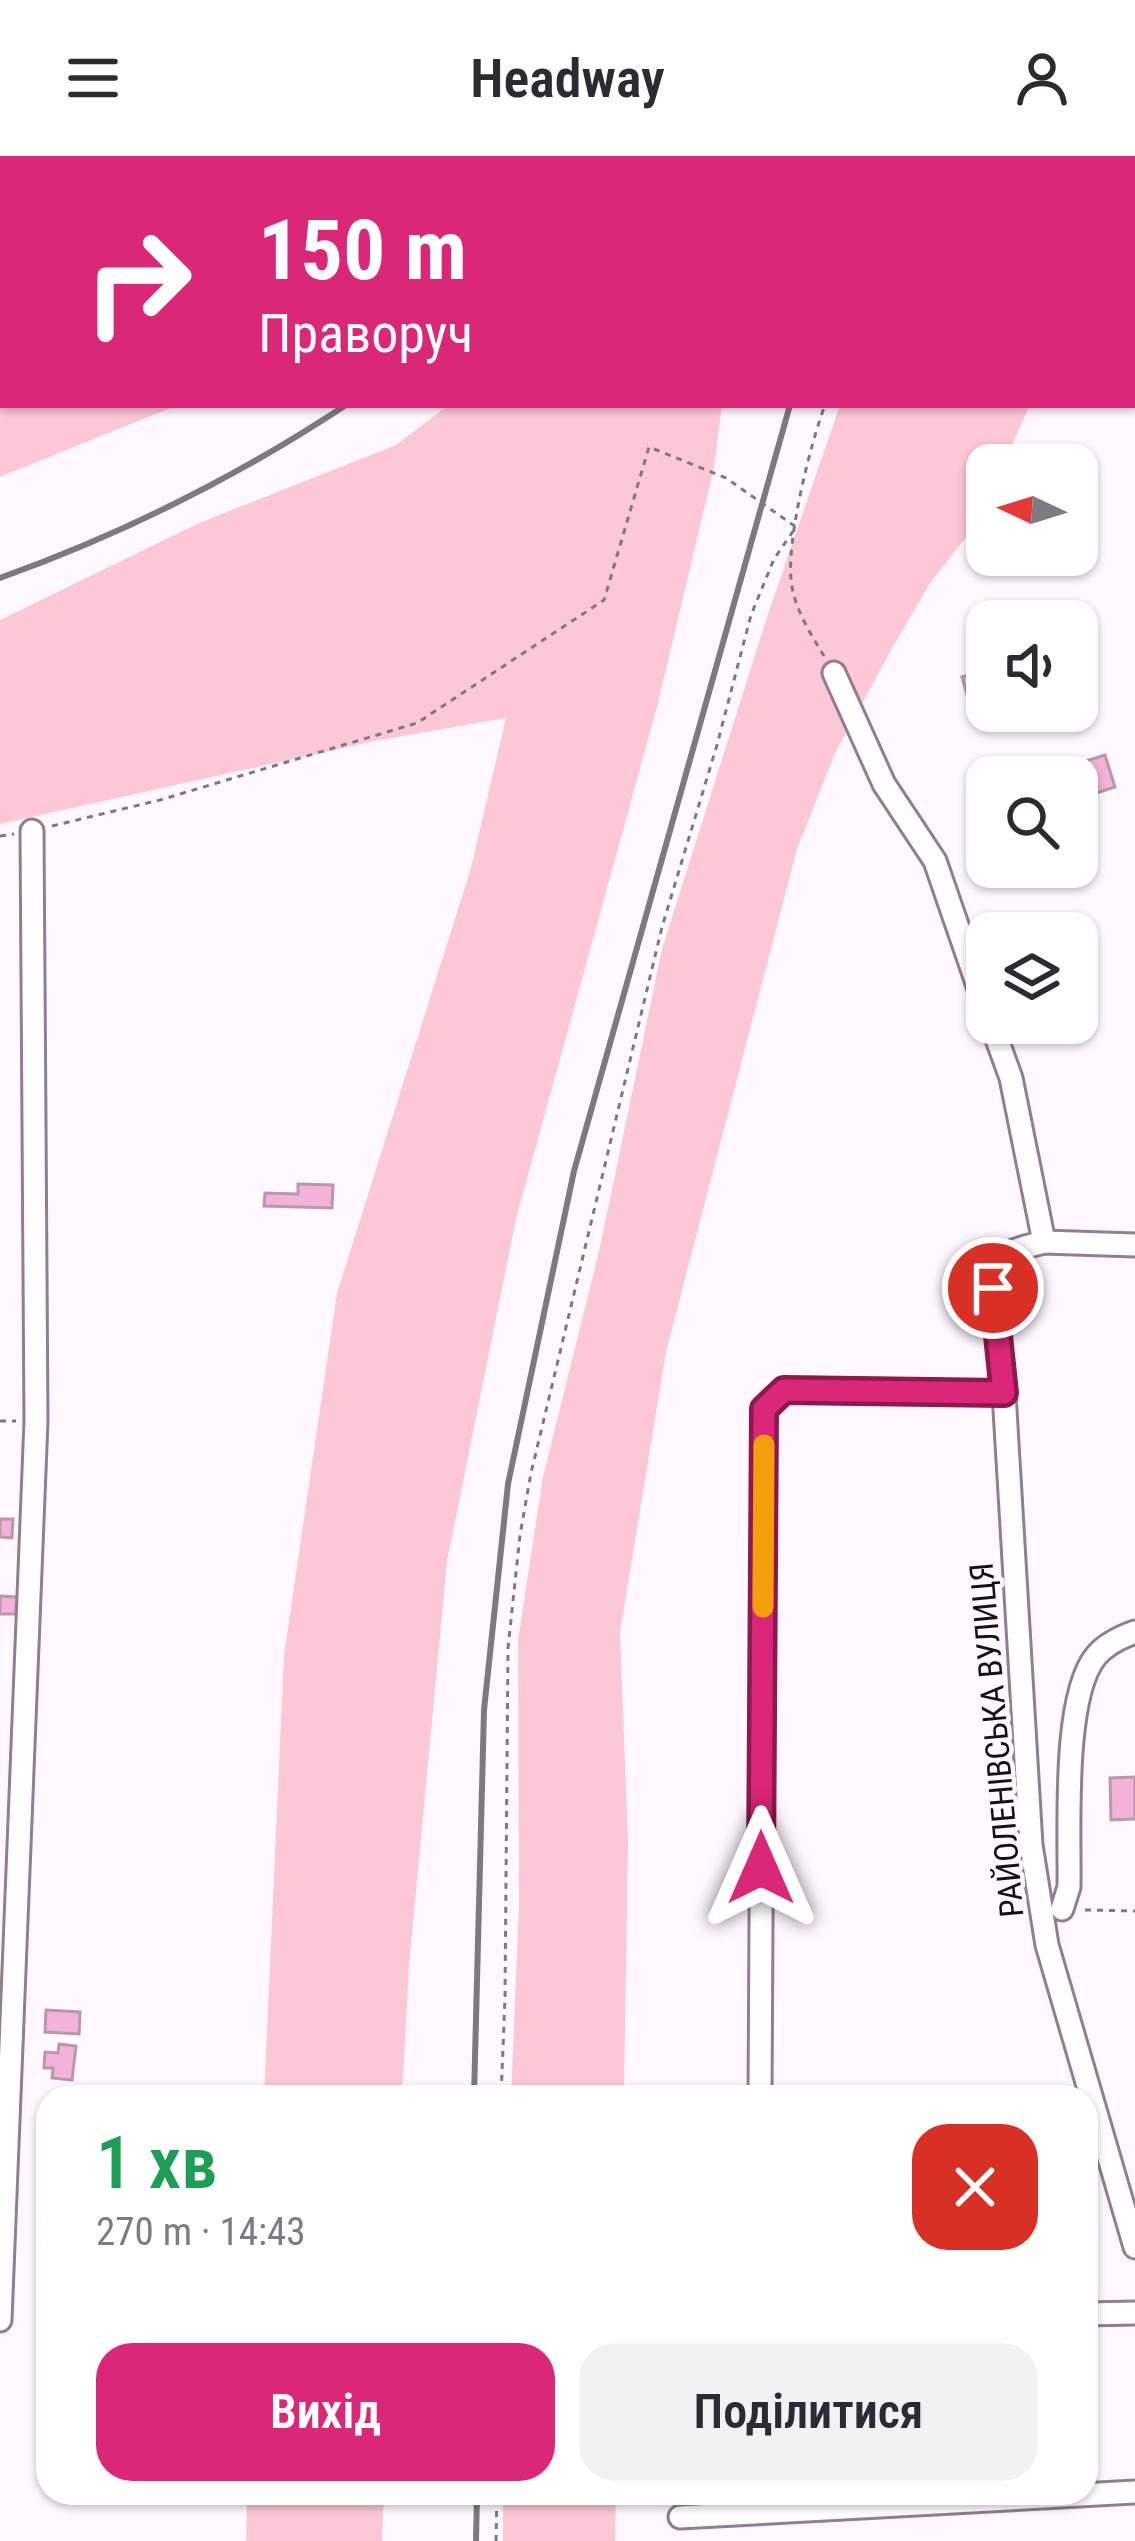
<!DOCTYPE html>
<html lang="uk">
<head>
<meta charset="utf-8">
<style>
	:root { --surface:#fff; --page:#f2f2f3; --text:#2b2b33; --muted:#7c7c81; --accent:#db2777 }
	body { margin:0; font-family:"Roboto Condensed",sans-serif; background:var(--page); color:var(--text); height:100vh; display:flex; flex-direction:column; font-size:45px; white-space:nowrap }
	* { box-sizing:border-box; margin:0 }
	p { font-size:39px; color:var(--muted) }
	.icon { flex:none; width:66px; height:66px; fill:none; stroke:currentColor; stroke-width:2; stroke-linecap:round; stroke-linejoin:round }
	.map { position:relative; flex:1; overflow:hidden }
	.side { position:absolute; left:36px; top:1929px; width:1062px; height:420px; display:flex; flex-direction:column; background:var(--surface); border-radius:36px; box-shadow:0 3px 9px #0004 }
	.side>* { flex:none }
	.banner { position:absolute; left:0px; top:0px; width:1137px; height:252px; box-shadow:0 3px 9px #0004; background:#db2777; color:#fff; overflow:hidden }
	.needle { width:78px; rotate:274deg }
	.controls { position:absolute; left:966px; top:288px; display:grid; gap:24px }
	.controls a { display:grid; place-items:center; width:132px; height:132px; border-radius:24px; background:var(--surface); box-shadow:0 3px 9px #0004; font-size:60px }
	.pin { position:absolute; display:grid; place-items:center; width:102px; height:102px; color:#fff; margin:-51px; border:6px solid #fff; border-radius:50%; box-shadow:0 3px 12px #0007 }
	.me { position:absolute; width:132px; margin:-66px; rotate:0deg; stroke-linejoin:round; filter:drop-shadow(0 0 9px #0008) }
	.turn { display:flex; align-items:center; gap:42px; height:252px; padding:0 60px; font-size:54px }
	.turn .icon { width:156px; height:156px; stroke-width:2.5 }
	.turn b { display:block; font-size:84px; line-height:102px }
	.round { display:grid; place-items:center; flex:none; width:126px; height:126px; border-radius:36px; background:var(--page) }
	.headline { display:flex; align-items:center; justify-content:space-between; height:204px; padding:0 60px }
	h1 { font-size:72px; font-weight:600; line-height:90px; color:#1e9e55 }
	.primary-button { display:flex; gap:24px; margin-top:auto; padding:24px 60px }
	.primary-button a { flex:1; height:138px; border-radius:36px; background:var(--accent); color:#fff; font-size:48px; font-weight:600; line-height:138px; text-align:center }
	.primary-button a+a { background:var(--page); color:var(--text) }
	header { display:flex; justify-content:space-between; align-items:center; height:156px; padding:0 60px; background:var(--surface); font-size:54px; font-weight:600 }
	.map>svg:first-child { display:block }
	.green { fill:#fcc8d5 }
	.building { fill:#f3b2d8; stroke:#ba97ab; stroke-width:3 }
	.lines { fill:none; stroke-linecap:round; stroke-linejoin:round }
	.minor-casing { stroke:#947b96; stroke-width:27 }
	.path { stroke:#807881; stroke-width:3; stroke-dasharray:6 6; stroke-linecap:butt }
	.minor { stroke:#fff; stroke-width:21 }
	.rail { stroke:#7f7880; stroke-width:6 }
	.route-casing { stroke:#8e194d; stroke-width:30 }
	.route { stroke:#db2777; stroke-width:21 }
	.slow { stroke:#f59e0b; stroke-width:21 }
	.labels { text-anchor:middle; stroke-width:9; stroke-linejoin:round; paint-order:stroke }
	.street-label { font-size:33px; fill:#170e18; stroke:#fff9ff }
</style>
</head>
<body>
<header><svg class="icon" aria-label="menu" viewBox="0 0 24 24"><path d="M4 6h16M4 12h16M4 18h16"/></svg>Headway<svg class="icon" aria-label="person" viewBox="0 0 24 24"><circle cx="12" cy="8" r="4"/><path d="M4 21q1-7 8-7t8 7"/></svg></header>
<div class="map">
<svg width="1135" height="2385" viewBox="0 0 1135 2385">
	<rect width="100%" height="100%" fill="#fff9ff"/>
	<g class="green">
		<polygon points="3,142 3,249 178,249 0,321 0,143"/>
		<polygon points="449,249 722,249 714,312 657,551 516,1063 447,1406 409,1810 402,1941 264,1941 284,1499 337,1137 471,712 506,562 375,585 0,668 0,464 199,367 396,289"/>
		<polygon points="840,249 1030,249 1003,309 987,309 987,343 975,370 931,426 899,480 836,595 797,693 666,1196 620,1477 628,1684 624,1941 511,1941 519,1749 518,1484 543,1321 600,1091 662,793 768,458"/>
		<polygon points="247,2337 384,2337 382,2385 246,2385"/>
		<polygon points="503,2337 616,2337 615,2385 503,2385"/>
	</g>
	<g class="building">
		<polygon points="987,513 987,536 968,542 962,521"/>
		<polygon points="1087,527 1093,545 1077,550 1077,530"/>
		<polygon points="1105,599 1115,631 1090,639 1080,607"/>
		<polygon points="298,1028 333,1029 332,1052 264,1050 265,1037 298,1038"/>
		<polygon points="0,1363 13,1363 12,1382 0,1381"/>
		<polygon points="0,1440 17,1441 16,1458 0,1458"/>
		<polygon points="1135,1621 1135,1663 1111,1664 1110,1622"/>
		<polygon points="46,1854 80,1856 79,1878 45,1876"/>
		<polygon points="59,1888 76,1890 72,1924 52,1922 53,1912 44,1912 45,1896 58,1897"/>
	</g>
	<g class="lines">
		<g class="minor-casing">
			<g id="minor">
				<polyline points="353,3 360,0"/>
				<polyline points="0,127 3,127"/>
				<polyline points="1134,174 1135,178"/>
				<polyline points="834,517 884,628 935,705 987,856"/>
				<polyline points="991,867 1011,922 1044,1086"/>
				<polyline points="1135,1089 1044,1086 1025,1091 1010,1096 999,1112 993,1132 1004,1237 1031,1689 1047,1789 1135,2091"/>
				<path d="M1062,1753l7,-22c1,-54 -7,-190 27,-231 9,-11 25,-19 39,-24"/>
				<polyline points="760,1941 764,1253 784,1234 1004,1237"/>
				<polyline points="1086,2158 1135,2157"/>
				<polyline points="0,2164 36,1265 32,675"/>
				<polyline points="680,2361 1135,2336"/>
			</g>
		</g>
		<g class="path">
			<polyline points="910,3 911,0"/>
			<path d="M824,500c-14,-23 -31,-50 -33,-77 -4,-41 19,-134 34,-174"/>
			<polyline points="52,670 160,644 417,567 604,444 649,291 726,322 796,371 774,403 751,459 717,589 662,771 531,1317 520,1379 508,1492 505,1842 501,1941"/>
			<polyline points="0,680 14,678"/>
			<polyline points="0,1265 16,1265"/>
			<polyline points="1085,1754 1135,1755"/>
			<polyline points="496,2385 497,2337"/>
		</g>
		<use href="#minor" class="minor"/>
		<g class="rail">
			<polyline points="650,3 653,0"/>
			<polyline points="867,3 868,0"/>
			<path d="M0,422c120,-43 240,-103 346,-173"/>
			<polyline points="474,1941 484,1554 508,1328 574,1015 790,249"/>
			<polyline points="476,2385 477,2337"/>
		</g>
	</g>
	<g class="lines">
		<g class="route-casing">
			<polyline id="route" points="761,1712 764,1253 784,1234 1004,1237 993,1132"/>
		</g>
		<use href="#route" class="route"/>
		<polyline class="slow" points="763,1451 764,1289"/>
	</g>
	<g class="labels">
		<g class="street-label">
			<text transform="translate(996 1584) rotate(-95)" y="12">РАЙОЛЕНІВСЬКА ВУЛИЦЯ</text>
		</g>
	</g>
</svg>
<div class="controls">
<a><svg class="needle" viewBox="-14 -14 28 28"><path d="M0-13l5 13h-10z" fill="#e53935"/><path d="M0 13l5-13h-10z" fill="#7c7c81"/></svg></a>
<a><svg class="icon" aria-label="sound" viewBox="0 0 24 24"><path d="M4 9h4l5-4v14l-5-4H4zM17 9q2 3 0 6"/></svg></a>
<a><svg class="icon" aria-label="search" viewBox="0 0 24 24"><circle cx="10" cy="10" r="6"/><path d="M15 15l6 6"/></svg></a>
<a><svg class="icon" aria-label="layers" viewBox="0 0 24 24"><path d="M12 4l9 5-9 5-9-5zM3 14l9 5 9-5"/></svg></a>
</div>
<div class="pin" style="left:993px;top:1132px;background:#d93025"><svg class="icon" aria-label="arrive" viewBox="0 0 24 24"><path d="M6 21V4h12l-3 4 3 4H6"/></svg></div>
<svg class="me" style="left:761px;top:1712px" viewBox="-20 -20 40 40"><path d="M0-17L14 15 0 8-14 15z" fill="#db2777" stroke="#fff" stroke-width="4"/></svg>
<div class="banner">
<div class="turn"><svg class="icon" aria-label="right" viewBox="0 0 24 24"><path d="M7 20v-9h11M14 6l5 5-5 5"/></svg><div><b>150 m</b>Праворуч</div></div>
</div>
<section class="side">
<div class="headline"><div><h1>1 хв</h1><p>270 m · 14:43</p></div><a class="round" style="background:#d93025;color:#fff"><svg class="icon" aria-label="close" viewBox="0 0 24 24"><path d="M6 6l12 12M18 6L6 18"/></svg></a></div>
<div class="primary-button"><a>Вихід</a><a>Поділитися</a></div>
</section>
</div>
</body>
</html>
